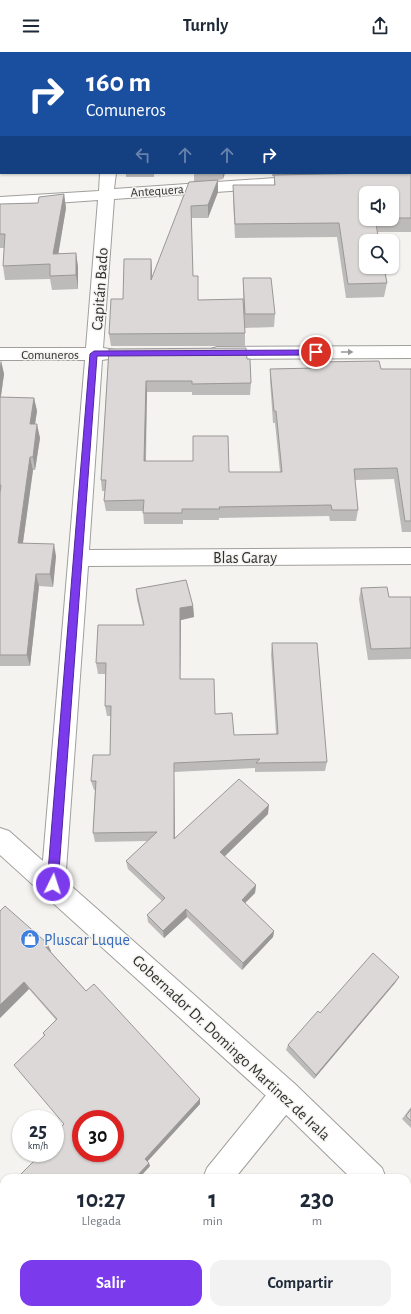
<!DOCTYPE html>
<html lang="es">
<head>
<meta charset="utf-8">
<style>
	:root { --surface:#fff; --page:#f2f2f3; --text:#1f2937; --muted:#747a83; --accent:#7c3aed }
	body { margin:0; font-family:"Alegreya Sans",sans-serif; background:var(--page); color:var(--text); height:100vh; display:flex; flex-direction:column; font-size:15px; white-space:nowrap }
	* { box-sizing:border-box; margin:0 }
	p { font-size:13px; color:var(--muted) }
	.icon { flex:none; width:22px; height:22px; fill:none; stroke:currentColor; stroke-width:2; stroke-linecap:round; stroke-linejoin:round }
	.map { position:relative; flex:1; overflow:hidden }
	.drawer { position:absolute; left:0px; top:1122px; width:411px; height:140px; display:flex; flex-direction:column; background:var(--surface); border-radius:12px 12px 0 0; box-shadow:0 1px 3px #0004 }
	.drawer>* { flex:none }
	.banner { position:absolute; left:0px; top:0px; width:411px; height:122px; box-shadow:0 1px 3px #0004; background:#1a4fa0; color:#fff; overflow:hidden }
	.controls { position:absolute; left:359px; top:134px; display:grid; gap:8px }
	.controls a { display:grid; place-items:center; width:40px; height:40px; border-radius:8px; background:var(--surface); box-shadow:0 1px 3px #0004; font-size:20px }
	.speed { position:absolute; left:12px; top:1058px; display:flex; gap:8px; font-size:20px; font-weight:700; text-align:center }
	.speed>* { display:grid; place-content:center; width:52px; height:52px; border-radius:50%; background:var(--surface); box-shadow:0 1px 3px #0004; line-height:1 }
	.speed small { font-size:10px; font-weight:400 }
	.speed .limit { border:6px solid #d22; background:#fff; color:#111 }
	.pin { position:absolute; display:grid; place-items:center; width:34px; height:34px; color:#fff; margin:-17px; border:2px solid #fff; border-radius:50%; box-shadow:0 1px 4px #0007 }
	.me { position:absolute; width:44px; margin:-22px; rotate:4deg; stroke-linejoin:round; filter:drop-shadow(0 0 3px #0008) }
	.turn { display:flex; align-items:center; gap:14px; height:84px; padding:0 20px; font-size:18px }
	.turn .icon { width:52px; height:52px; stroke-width:2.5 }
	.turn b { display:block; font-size:28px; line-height:34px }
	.lanes { display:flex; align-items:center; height:38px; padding:0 20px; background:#0003; justify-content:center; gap:20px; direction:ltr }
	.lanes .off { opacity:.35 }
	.eta { display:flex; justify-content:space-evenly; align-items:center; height:68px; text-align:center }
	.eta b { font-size:24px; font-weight:700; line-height:28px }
	.primary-button { display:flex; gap:8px; margin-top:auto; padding:8px 20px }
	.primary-button a { flex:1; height:46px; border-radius:12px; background:var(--accent); color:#fff; font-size:16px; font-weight:700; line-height:46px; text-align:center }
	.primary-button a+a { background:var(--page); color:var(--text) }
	header { display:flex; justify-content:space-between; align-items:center; height:52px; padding:0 20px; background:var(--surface); font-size:18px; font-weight:700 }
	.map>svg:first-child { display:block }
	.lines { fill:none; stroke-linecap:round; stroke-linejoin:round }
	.street-casing { stroke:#a09f9c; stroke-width:2 }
	.secondary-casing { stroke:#a09f9c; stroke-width:2 }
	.street { fill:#fff; fill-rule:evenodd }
	.secondary { fill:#fff; fill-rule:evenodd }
	.wall { fill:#bdbaba; fill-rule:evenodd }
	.shaded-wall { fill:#9a9797 }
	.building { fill:#dcd8d8; stroke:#9a9797; fill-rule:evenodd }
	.oneway { fill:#979796 }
	.route { fill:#7c3aed; stroke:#51269a }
	.labels { text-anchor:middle; stroke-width:3; stroke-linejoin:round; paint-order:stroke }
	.far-street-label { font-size:13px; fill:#2f2f2e; stroke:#f4f3f0 }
	.street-label { font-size:16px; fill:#2f2f2e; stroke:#f4f3f0 }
	.shop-label { font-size:16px; fill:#366cbe; stroke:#f4f3f0; text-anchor:start }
</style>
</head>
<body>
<header><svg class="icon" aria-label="menu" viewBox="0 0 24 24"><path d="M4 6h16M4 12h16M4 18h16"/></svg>Turnly<svg class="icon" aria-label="share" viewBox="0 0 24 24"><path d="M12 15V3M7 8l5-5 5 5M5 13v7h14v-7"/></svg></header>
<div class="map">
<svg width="411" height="1262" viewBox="0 0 411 1262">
	<rect width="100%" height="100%" fill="#f4f3f0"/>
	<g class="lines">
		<g class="street-casing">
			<g id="street">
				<polygon points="111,0 125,0 110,1"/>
				<polygon points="100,121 116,121 114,137 304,124 309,126 312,129 309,132 304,134 114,147 103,296 115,298 118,302 115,306 102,308 89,498 411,496 411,512 88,514 65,832 62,840 53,844 44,840 41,832 85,308 0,308 0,296 86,296 98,148 0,155 0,145 99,139"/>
				<polygon points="411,294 411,306 217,307 211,305 208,301 211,297 217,295"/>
				<polygon points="285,1028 295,1032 299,1042 295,1052 235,1126 203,1126 207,1116 275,1032"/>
				<polygon points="93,1258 125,1258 124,1262 92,1262"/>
			</g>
		</g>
		<g class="secondary-casing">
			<g id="secondary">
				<polygon points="0,776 9,779 295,1032 382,1116 386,1126 351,1126 275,1052 0,803"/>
				<polygon points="407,1145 411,1147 411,1179 407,1177"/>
			</g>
		</g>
		<use href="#street" class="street"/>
		<use href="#secondary" class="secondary"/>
	</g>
	<g class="wall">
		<polygon points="0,0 42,0 42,1 1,1 1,111 0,111"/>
		<path d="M320,0h91v180h-34l10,51 -3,14 -38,1 -9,-61 -102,1 -2,-39v-14h41v-9h-2v-3h138v-120h-90zM392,141v26h-26z"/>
		<rect x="126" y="121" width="28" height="4"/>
		<polygon points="194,121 225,121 223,127 218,128 218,140 208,166 191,166 193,224 198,248 244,264 243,239 243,226 275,262 274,275 245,276 245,294 111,294 109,282 123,247 151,207 152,226 194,129"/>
		<polygon points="64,142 66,156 58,202 76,201 78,215 78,237 52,238 50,227 5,228 3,214 4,196 0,196 0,152 38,151"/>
		<polygon points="109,297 247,307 251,331 250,343 192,343 192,340 147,340 146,409 229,420 280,420 275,371 273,371 270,328 270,317 315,316 316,310 381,317 411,317 411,480 402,480 394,427 355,428 358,458 356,469 330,469 329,464 219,466 219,468 183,468 183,472 144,472 143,459 106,459 104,449 105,439 102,439 101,428"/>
		<polygon points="0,308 4,322 1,345 34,346 37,359 35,372 40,386 35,418 33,418 23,491 56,504 53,535 39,534 30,614 0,614"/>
		<polygon points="361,536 389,545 411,545 411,607 368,608 359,547"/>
		<polygon points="136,537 193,554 194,565 181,568 180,627 215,662 234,683 276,682 271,602 272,591 327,710 325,719 255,720 255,716 174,720 175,787 268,762 224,804 256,833 255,841 245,851 274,879 273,885 242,918 187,865 164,886 148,870 147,863 162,849 128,817 126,809 148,789 95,790 93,781 95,738 94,738 91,729 110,703 111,664 107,664 105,654 105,622 98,622 96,611 143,573 137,548"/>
		<polygon points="0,859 51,899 51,900 86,939 200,1047 200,1052 147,1109 150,1114 139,1126 17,1126 37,1106 64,1072 44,984 43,981 56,968 29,937 0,966"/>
		<polygon points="399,925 395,931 314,1027 286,998 288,993 320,961"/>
		<polygon points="411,1055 411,1076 402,1067"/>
		<polygon points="315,1258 359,1258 356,1262 314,1262 313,1261"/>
	</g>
	<g class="shaded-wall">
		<polygon points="223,121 225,121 223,127"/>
		<polygon points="218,128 218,140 208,166 208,153"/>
		<polygon points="64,142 66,156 56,216 53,202"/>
		<polygon points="76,201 78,215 78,237 76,223"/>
		<polygon points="151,207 152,220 151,241"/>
		<polygon points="1,308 4,322 0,350 0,316"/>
		<polygon points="146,329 147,340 145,421 144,409"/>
		<polygon points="34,346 37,359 33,385 30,372"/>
		<polygon points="37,372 40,386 35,418 33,405"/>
		<polygon points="30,405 33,418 21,504 18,491"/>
		<polygon points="54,492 56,504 53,535 50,522"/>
		<polygon points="36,522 39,534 30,614 27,603"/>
		<polygon points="193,554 194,565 181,568 180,637 180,556"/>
		<polygon points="174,711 174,720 175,796 174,787"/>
		<polygon points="269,753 268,762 220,809 220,800"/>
		<polygon points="256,833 255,841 241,855 242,848"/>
		<polygon points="186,857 187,865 164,886 163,879"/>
		<polygon points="274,879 273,885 242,918 243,911"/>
		<polygon points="47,891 51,899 49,902 45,894"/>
		<polygon points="399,925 395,931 314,1027 316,1023"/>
		<polygon points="24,930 29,937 0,966 0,953"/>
		<polygon points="200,1047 200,1052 147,1110 145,1107"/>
		<polygon points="149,1111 150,1114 139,1126 135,1126"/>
	</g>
	<g class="building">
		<polygon points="0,0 41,0 41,1 1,1 1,96 0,96"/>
		<rect x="137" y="0" width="25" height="1"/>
		<polygon points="321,0 411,0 411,108 410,108 410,1 321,1"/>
		<polygon points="379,121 411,121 411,166 392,166 392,141 366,141 366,167 375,167 379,189 366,189 366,215 384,215 387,231 348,232 339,171 235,172 233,133 275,133 274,123"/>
		<polygon points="218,128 208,153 191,154 193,224 198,224 198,248 243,247 245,281 109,282 111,247 123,247 124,207 151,207 151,228 189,130"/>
		<polygon points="64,142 53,202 76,201 76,223 50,224 50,212 3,214 5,182 0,182 0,152 38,151 39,145"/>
		<polygon points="243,226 271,226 275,262 245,262"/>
		<polygon points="246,296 247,307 250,307 251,331 192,332 192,329 146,329 144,409 193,409 193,384 228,384 229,420 282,420 276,359 274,359 270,317 316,316 316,310 379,309 381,317 411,317 411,469 405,469 397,416 354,417 358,458 332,458 331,453 219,455 220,457 182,457 182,461 143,461 144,448 104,449 106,428 101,428 109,297"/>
		<polygon points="0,345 34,346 30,372 37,372 33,405 30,405 18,491 54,492 50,522 36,522 27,603 0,603 0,441 1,433 0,433"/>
		<polygon points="186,528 193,554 180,556 180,627 214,627 215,662 232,661 234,683 278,682 272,591 317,591 327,710 256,711 260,707 174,711 174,787 239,727 269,753 220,800 256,833 242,848 274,879 243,911 186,857 163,879 147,863 165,846 126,809 157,780 93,781 96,729 91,729 93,703 110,703 111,654 105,654 106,611 96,611 98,573 144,573 136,537"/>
		<polygon points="387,535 389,545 411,545 411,596 371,597 361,536"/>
		<path d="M5,854l42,37 -2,3 41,45 8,-7 106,115 -55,60 4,4 -14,15h-118l20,-20 -3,-4 1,-1h20v-20l9,-9 -50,-59 31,-30 -2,-2 14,-14 -33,-37 -24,23v-94zM81,1067h34v34h-34z"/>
		<polygon points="373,901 399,925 316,1023 288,993 318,959 320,961"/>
		<polygon points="411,1057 411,1069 406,1064"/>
		<polygon points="202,1258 243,1258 247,1262 203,1262 201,1260"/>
		<polygon points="319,1258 359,1258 356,1262 316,1262"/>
	</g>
	<defs><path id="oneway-solid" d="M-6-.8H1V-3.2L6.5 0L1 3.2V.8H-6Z"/></defs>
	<use class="oneway" href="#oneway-solid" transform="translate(347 300)"/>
	<polygon class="route" points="316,298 320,300 316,303 97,304 58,832 56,836 53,837 49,836 47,832 90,302 94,299"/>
	<defs>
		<g id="shop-disc" transform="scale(1)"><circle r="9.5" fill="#3f7fe0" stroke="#f4f3f0"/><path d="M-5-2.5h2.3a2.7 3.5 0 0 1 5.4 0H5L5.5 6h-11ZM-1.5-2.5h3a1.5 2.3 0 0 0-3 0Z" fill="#fff"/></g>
	</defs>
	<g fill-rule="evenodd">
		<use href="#shop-disc" x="30" y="887"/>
	</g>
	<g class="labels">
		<g class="far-street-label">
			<text transform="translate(157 138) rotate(-4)" y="5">Antequera</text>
			<text x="50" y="307">Comuneros</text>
		</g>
		<g class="street-label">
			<text transform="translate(99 237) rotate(-86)" y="6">Capitán Bado</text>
			<text x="245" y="511">Blas Garay</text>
			<text transform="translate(232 995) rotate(43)" y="6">Gobernador Dr. Domingo Martinez de Irala</text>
		</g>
		<g class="shop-label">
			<text x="44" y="893">Pluscar Luque</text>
		</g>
	</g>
</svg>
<div class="controls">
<a><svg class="icon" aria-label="sound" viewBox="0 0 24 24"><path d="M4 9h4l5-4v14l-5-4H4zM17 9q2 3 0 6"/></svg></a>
<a><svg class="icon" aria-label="search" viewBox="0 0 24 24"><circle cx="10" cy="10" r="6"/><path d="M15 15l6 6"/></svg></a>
</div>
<div class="speed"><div>25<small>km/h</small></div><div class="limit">30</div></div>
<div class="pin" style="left:316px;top:300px;background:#d93025"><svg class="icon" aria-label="arrive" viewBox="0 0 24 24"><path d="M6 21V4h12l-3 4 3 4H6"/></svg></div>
<svg class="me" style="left:53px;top:832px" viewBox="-20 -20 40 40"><circle r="17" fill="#7c3aed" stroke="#fff" stroke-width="3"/><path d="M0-11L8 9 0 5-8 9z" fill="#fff"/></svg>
<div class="banner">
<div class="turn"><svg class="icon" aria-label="right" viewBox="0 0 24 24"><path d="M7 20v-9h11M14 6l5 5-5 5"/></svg><div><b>160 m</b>Comuneros</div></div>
<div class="lanes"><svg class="icon off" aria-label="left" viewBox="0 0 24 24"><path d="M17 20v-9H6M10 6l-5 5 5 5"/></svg><svg class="icon off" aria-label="ahead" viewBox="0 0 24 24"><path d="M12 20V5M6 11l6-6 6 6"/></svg><svg class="icon off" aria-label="ahead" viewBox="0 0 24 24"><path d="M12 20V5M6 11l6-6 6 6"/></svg><svg class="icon" aria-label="right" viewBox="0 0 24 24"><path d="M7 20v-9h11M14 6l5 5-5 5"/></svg></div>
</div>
<section class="drawer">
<div class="eta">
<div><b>10:27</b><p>Llegada</p></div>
<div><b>1</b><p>min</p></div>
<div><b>230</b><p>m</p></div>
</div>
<div class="primary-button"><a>Salir</a><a>Compartir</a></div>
</section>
</div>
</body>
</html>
